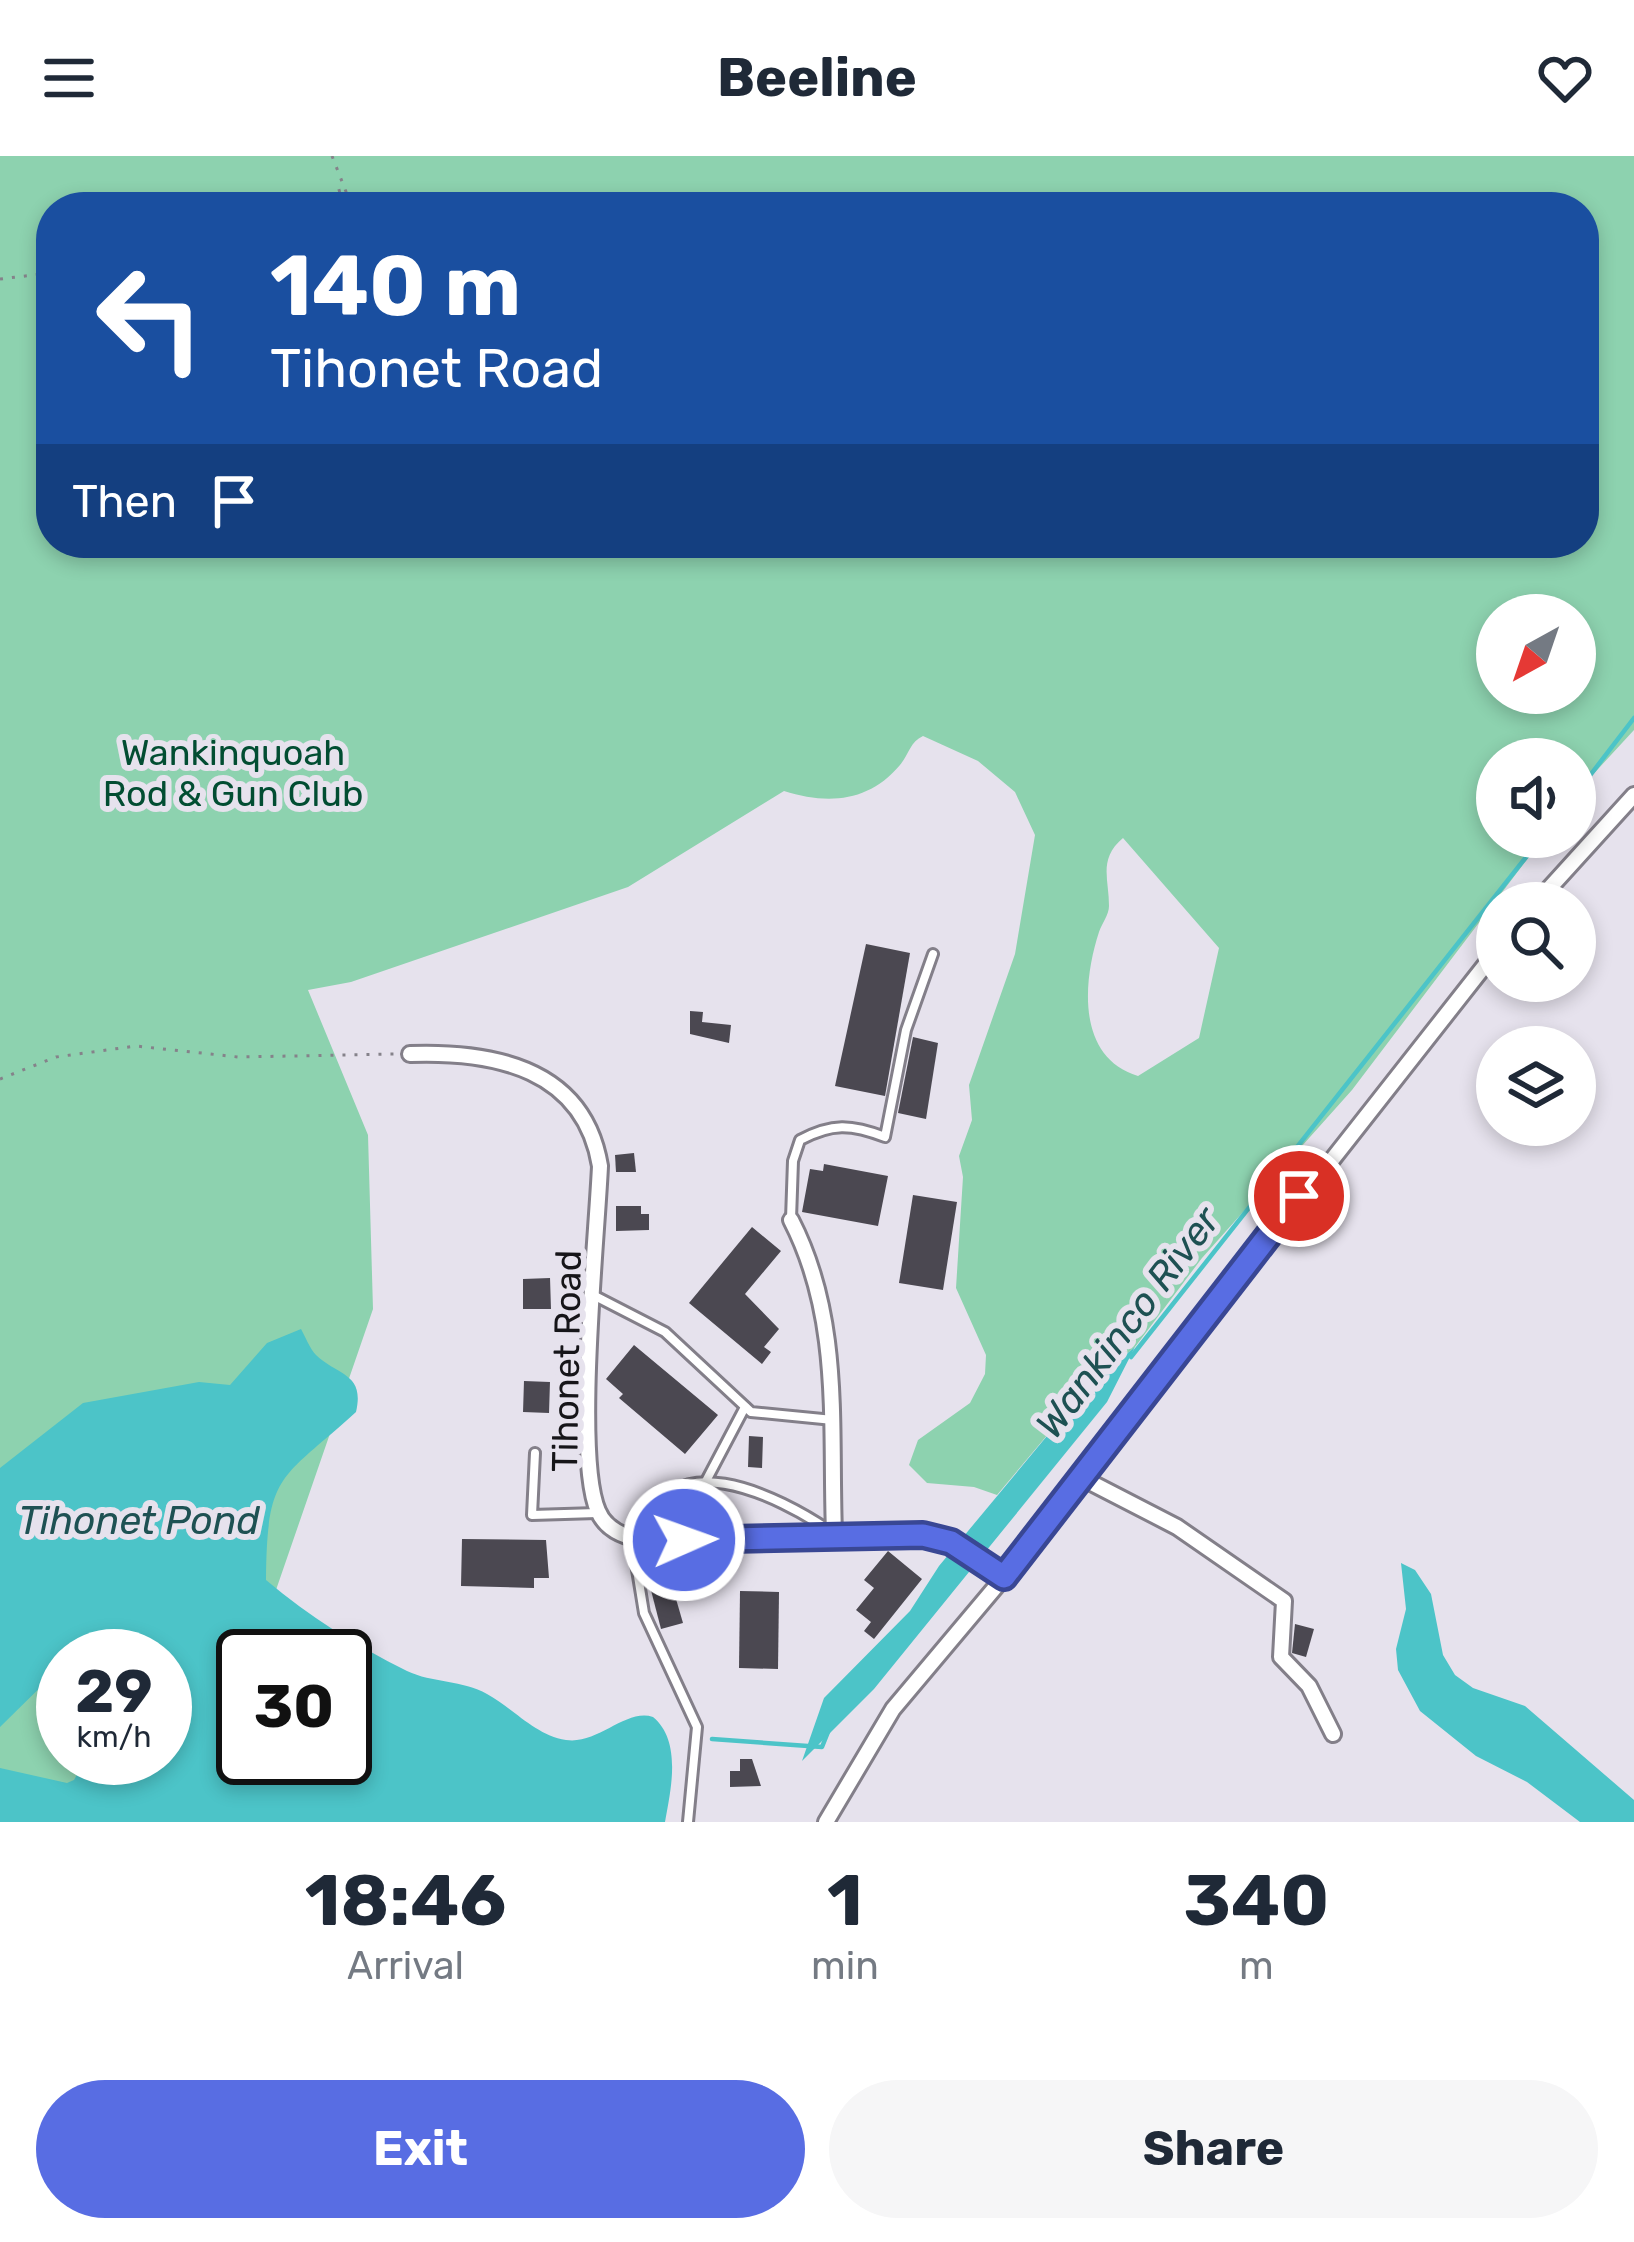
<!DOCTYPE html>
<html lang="en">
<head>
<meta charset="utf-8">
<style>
	:root { --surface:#fff; --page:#f6f6f7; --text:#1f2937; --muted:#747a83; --accent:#586de3 }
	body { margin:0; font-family:Rubik,sans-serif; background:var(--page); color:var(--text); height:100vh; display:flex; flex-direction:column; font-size:45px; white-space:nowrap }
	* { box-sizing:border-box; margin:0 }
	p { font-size:39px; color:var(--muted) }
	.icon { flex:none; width:66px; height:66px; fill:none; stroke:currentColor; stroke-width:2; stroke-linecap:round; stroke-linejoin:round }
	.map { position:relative; height:1666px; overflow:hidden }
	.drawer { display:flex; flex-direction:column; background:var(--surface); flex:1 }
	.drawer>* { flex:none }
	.top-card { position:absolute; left:36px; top:36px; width:1563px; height:366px; border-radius:48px; box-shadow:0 6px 18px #0003; background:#1a4fa0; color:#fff; overflow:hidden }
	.needle { width:78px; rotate:220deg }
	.fabs { position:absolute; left:1476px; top:438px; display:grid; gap:24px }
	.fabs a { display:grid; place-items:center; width:120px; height:120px; border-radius:50%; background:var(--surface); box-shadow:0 6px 18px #0003; font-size:60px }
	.speed { position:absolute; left:36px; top:1473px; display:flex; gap:24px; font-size:60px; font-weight:700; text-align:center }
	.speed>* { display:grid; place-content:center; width:156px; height:156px; border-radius:50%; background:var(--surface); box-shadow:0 6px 18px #0003; line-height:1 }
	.speed small { font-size:30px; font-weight:400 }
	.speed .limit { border:6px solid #111; border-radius:18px; background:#fff; color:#111 }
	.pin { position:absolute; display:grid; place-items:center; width:102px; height:102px; color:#fff; margin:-51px; border:6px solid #fff; border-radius:50%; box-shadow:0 3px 12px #0007 }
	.me { position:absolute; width:132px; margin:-66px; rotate:88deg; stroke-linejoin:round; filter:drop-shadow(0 0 9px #0008) }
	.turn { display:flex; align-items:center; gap:42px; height:252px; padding:0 36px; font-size:54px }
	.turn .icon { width:156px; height:156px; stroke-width:2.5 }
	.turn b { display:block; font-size:84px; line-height:102px }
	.then { display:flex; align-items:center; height:114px; padding:0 36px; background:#0003; gap:24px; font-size:45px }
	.eta { display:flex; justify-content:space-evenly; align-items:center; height:204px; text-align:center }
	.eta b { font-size:72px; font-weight:700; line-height:84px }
	.action { display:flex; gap:24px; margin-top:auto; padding:24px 36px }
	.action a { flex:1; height:138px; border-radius:72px; background:var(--accent); color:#fff; font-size:48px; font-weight:700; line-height:138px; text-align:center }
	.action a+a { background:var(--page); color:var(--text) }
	header { display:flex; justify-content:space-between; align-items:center; height:156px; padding:0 36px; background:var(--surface); font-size:54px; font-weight:700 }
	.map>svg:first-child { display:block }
	.green { fill:#8dd2af; fill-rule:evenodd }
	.water { fill:#4cc4c8; fill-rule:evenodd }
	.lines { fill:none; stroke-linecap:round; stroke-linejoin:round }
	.stream { stroke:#4cc4c8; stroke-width:4.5 }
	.building { fill:#4b4851 }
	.service-casing { stroke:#837f89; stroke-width:14 }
	.minor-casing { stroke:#837f89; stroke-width:20 }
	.path { stroke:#85828a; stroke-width:3; stroke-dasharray:3 9; stroke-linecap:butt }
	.service { stroke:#fff; stroke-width:8 }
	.minor { stroke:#fff; stroke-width:14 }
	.route-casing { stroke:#394794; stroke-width:30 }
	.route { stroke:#586de3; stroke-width:21 }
	.labels { text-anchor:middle; stroke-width:12; stroke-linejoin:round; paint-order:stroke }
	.park-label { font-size:36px; fill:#024d32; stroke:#e6e2ed }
	.street-label { font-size:36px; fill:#161519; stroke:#e6e2ed }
	.water-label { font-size:39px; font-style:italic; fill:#1e5153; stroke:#e6e2ed }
</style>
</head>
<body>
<header><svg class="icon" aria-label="menu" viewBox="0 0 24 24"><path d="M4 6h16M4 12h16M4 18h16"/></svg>Beeline<svg class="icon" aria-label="heart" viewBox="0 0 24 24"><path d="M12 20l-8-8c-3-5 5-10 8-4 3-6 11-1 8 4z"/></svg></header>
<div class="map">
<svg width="1634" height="1666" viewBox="0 0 1634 1666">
	<rect width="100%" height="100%" fill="#e6e2ed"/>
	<path class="green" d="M0,0h1634v574l-59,64v-35h-78v78h47l-192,253 -150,168 -67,89 -44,36 -94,112 -23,-8 -47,-4 -18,-18 9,-25 52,-37 15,-29 1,-19 -30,-67 7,-111 -4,-21 13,-36 -3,-35 46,-131 20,-119 -20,-43 -37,-31 -55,-25c-13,6 -14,18 -23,29 -31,37 -72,40 -116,26l-156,96 -277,95 -43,8 60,145 5,174 -106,307 -24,40v102l-243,64zM51,51h1533v336h-1533zM1497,459h78v78h-78zM1123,682l96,110 -20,90 -61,38c-62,-19 -55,-95 -39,-144 3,-9 10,-17 10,-26 0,-27 -11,-47 14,-68zM63,1500h102v102h-102z"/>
	<g class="water">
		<path d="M301,1173c4,7 9,20 15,26 22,21 49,18 40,57 -76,69 -89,60 -90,168 44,37 89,65 141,91 25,12 56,9 80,23 26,14 48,41 79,46 32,5 60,-32 87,-23 29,24 18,72 12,105h-665v-54l67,15 7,-3 12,-22h79v-102h-44l-18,-16 -40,16v9l-63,62v-259l83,-65 116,-21 31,3 37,-42zM243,1500h102v102h-102z"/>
		<polygon points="1135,1191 1107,1246 874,1533 802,1605 824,1542 910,1455 939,1410 1091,1227"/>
		<polygon points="1401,1407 1415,1414 1431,1438 1443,1499 1455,1519 1473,1532 1525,1550 1634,1644 1634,1666 1580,1666 1527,1626 1476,1600 1420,1555 1398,1514 1396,1493 1406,1453"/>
	</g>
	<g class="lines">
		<g class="stream">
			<polyline points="1575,639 1634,562"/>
			<polyline points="1131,1201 1542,681"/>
			<polyline points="712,1583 822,1591 828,1576"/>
		</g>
	</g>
	<g class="building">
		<polygon points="866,788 910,797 885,940 835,930"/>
		<polygon points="690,855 703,856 702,866 731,869 729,887 690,878"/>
		<polygon points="913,881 938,887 926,963 898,957"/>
		<polygon points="634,997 636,1016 616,1016 615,999"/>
		<polygon points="824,1008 888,1020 878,1070 802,1056 810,1013 823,1015"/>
		<polygon points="913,1039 957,1046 943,1134 899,1127"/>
		<polygon points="616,1050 641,1050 641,1058 649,1058 649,1074 616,1075"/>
		<polygon points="752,1071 781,1095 745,1138 779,1173 764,1191 771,1196 762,1208 689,1147"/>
		<polygon points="550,1122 551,1153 523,1153 523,1123"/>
		<polygon points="634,1189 718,1259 685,1298 619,1242 623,1238 606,1223"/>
		<polygon points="524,1225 550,1226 549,1257 523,1256"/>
		<polygon points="749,1280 763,1281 762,1312 748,1311"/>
		<polygon points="462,1383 546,1384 549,1422 534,1422 534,1432 461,1430"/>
		<polygon points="888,1395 922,1423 874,1483 864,1475 871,1466 856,1454 874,1432 864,1424"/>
		<polygon points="665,1405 683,1467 661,1473 645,1411"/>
		<polygon points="740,1435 779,1436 778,1513 739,1512"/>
		<polygon points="1295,1468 1314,1473 1306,1501 1292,1497"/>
		<polygon points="740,1603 752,1603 761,1630 730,1631 730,1615 740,1615"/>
	</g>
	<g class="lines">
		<g class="service-casing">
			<g id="service">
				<path d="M791,1063l2,-58 7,-21c32,-17 51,-16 85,-3l21,-107 27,-76"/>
				<polyline points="595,1140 665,1176 751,1256 833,1264"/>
				<polyline points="535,1297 532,1359 597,1357"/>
				<polyline points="706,1325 745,1251"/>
				<polyline points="632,1383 644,1457 697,1571 688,1666"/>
				<path d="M644,1385c18,-104 134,-46 189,-8"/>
			</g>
		</g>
		<g class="minor-casing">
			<g id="minor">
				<polyline points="1536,747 1634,639"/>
				<path d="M410,898c85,-3 174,15 190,112 -3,70 -26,291 -2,345 9,22 32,28 53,30l272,-6 28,7 53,35 493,-627"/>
				<path d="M791,1064c51,99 39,205 43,313"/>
				<polyline points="1080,1321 1177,1371 1284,1445 1281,1501 1309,1530 1333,1578"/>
				<polyline points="826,1666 893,1553 1004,1421"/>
			</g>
		</g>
		<g class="path">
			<polyline points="332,0 352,51"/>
			<polyline points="280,51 345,33"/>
			<polyline points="0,123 51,117"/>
			<polyline points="0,923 56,901 136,890 238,901 397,898"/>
		</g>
		<use href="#service" class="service"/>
		<use href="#minor" class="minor"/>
	</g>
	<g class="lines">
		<g class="route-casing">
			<polyline id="route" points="684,1384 923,1379 951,1386 1004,1421 1299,1040"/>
		</g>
		<use href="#route" class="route"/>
	</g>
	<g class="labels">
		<g class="park-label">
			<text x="233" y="609">Wankinquoah<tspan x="233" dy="41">Rod &amp; Gun Club</tspan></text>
		</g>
		<g class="street-label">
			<text transform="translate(566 1205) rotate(-89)" y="13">Tihonet Road</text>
		</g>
		<g class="water-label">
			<text transform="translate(1127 1166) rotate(-53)" y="14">Wankinco River</text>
			<text x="139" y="1378">Tihonet Pond</text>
		</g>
	</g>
</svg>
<div class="fabs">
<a><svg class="needle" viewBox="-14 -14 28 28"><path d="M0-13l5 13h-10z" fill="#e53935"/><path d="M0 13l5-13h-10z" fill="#747a83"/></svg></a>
<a><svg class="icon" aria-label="sound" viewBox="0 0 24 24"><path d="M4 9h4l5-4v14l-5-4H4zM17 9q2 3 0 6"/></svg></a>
<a><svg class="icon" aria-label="search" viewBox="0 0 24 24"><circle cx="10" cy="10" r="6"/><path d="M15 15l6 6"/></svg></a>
<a><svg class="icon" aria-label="layers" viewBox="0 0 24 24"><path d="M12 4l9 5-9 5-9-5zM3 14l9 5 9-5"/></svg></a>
</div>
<div class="speed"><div>29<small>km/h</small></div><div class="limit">30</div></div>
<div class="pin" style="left:1299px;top:1040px;background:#d93025"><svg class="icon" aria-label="arrive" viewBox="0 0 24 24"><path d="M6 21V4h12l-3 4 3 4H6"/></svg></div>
<svg class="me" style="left:684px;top:1384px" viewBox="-20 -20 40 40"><circle r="17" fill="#586de3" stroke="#fff" stroke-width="3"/><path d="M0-11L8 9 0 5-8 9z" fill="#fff"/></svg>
<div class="top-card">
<div class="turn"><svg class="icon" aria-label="left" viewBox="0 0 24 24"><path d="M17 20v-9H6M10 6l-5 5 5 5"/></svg><div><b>140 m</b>Tihonet Road</div></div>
<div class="then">Then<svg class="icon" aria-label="arrive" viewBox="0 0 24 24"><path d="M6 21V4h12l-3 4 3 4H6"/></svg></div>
</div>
</div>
<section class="drawer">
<div class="eta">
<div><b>18:46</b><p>Arrival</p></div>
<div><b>1</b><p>min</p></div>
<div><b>340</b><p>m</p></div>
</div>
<div class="action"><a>Exit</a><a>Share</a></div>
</section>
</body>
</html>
